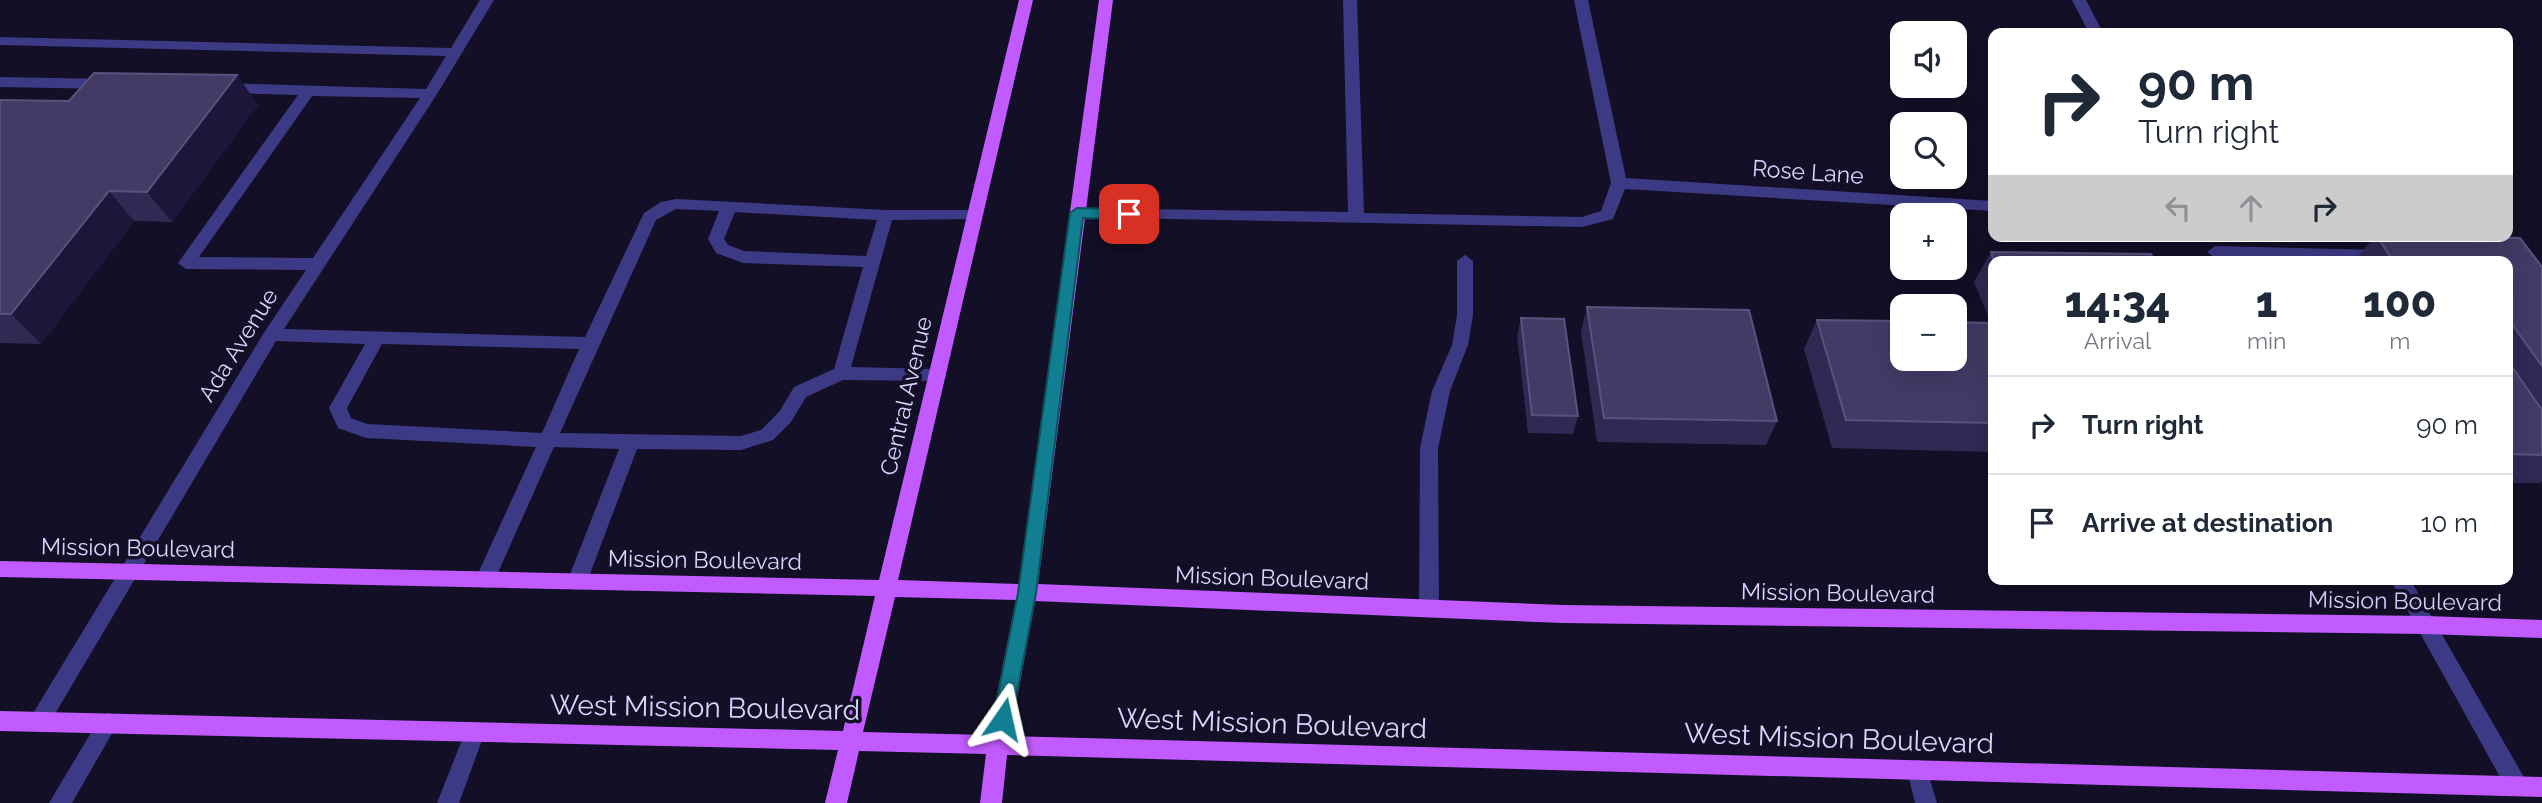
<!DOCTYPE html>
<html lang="en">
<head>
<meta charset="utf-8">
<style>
	:root { --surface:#fff; --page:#f2f2f3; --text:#1f2937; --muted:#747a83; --line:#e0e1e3 }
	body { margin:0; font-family:Raleway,sans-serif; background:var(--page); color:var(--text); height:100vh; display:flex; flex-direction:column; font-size:26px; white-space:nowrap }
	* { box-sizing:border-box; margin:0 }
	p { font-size:23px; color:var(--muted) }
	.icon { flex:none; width:38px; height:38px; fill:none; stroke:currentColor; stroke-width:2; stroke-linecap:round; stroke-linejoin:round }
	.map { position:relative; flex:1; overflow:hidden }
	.drawer { position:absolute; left:1988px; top:256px; width:525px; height:329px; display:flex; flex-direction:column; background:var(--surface); border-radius:14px; box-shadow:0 7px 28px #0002 }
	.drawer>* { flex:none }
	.banner { position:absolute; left:1988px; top:28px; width:525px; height:214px; border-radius:14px; box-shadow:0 7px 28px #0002; background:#fff; color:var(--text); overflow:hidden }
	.tools { position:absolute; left:1890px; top:21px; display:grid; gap:14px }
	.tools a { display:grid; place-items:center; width:77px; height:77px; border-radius:14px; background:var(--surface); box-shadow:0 7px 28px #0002; font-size:35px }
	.pin { position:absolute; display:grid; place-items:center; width:60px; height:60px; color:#fff; margin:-30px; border-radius:14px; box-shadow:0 4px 10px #0006 }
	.me { position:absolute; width:77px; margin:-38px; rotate:11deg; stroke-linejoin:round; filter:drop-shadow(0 0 5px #0008) }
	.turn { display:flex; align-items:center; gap:24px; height:147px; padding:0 35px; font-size:32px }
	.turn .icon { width:91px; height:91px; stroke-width:2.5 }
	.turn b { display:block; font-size:49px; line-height:60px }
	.lanes { display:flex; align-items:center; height:66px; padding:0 35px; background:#0003; justify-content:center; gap:35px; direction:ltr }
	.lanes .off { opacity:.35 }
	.eta { display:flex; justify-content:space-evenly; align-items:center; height:119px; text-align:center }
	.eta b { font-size:42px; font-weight:800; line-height:49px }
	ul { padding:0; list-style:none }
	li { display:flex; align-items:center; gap:21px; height:98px; padding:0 35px; border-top:2px solid var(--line) }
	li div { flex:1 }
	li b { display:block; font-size:26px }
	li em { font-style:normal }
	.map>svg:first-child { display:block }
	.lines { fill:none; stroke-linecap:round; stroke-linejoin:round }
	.minor { fill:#3d3a85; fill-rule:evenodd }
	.major { fill:#c25bff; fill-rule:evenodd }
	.wall { fill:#312854 }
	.shaded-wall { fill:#1d163a }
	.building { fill:#433a66; stroke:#5a527e; stroke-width:2 }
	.route { fill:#117e91; stroke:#0b525e; stroke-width:2 }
	.labels { text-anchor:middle; stroke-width:7; stroke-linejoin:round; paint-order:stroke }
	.street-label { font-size:23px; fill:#d9d4ff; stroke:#130f26 }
	.near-street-label { font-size:28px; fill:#d9d4ff; stroke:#130f26 }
</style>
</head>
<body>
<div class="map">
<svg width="2542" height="803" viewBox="0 0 2542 803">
	<rect width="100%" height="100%" fill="#130f26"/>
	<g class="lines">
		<g class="minor">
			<path d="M480,0h14l-57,94 -153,235 301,8 59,-124 17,-11 15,-3 210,11h89l6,1 2,4 -2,4 -89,1 -41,147 86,2 6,2 3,5 -3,5 -100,-1 -37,17 -15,25 -18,18 -32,10 -104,-1 -50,133 -3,6 -7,2 -7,-2 -3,-6 52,-133 -65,-2 -62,139 -7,2 -7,-2 -3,-6 61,-133 -170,-9 -28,-10 -9,-20 36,-64 -89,-3 -230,388 -7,3 -7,-3 -3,-7 3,-7 233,-384 41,-61 -120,-1 -8,-6 120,-168 -74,-2 -7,-5 7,-5 202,6 20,-33 -446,-11v-8l451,11zM312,96l108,2 -107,160 -114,-1zM676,209l43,2 -11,28 8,14 27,10 120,4 -29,102 -40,18 -15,25 -18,18 -20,6 -181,-3 96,-213zM735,212l142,8 -11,36 -122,-5 -16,-6 -4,-6zM382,344l197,5 -37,84 -175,-9 -16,-6 -4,-10z"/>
			<polygon points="1343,0 1357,0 1364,213 1582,217 1601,211 1611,183 1574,0 1588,0 1626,178 1993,201 1993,211 1625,189 1613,219 1582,227 1071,217 1069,213 1077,208 1348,212"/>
			<polygon points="2072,0 2086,0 2103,33 2089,33"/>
			<polygon points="0,77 109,79 116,84 109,89 0,87"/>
			<polygon points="2215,246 2383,250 2391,256 2386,261 2215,258 2207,252"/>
			<polygon points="1465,255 1473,261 1473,315 1468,345 1450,391 1438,448 1439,609 1436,615 1429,618 1422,615 1419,609 1420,448 1432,391 1452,345 1457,315 1457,261"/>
			<polygon points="2390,579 2410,579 2525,779 2528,786 2525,793 2517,796 2509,793"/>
			<polygon points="108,713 115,716 118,723 72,803 49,803 101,716"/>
			<polygon points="475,722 482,725 485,732 459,803 437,803 468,725"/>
			<polygon points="1918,760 1925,763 1937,803 1915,803 1907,770 1911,763"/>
		</g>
		<path class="major" d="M1019,0h14l-135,580 121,4 80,-584h14l-75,584 525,21 863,11 116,4v18l-116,-4 -863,-11 -528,-22 -25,135 1532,41v20l-1535,-42 -5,48h-22l6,-49 -127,-3 -12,52h-22l13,-53 -838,-19v-20l843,20 32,-135 -875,-19v-16l879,19zM895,597l121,3 -27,135 -126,-3z"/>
	</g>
	<g class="wall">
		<polygon points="237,75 258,105 172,222 134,221 41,344 0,343 0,100 69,101"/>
		<polygon points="2375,236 2440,236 2542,267 2542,481 2540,483 2508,483 2508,261 2354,261"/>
		<polygon points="1991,252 2154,261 1993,261 1993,452 1832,448 1804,349 1817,320 1991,323 1974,282"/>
		<polygon points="1587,307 1777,421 1766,445 1597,442 1581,332"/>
		<polygon points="1521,318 1578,416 1573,434 1528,433 1517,336"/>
	</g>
	<g class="shaded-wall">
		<polygon points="237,75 258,105 172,222 147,192"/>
		<polygon points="109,191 134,221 41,344 11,314"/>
	</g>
	<g class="building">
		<polygon points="94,73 237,75 147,192 109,191 11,314 0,314 0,100 69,101"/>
		<polygon points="2377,236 2520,238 2542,267 2542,366 2512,324 2508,324 2508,261 2393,261"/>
		<polygon points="1991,252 2151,254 2154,261 1994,261"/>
		<polygon points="1587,307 1749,310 1777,421 1604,418"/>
		<polygon points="1521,318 1564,319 1578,416 1532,415"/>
		<polygon points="1817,320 1902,321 1902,359 1955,359 1955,322 1993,323 1993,423 1846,420"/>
		<polygon points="2508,361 2542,410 2542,455 2508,454"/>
	</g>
	<polygon class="route" points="1077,208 1129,209 1137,214 1129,219 1083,218 1036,593 1012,719 1009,725 1003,728 996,725 993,719 1018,593 1070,213"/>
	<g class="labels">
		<g class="street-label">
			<text transform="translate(1808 172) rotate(4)" y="8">Rose Lane</text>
			<text transform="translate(238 345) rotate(-58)" y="8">Ada Avenue</text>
			<text transform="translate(906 396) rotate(-77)" y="8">Central Avenue</text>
			<text transform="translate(138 548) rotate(1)" y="8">Mission Boulevard</text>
			<text transform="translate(705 560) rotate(1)" y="8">Mission Boulevard</text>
			<text transform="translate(1272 578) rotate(2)" y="8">Mission Boulevard</text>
			<text transform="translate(1838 593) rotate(1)" y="8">Mission Boulevard</text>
			<text transform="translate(2405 601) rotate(1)" y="8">Mission Boulevard</text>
		</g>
		<g class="near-street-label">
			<text transform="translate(705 707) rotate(1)" y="10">West Mission Boulevard</text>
			<text transform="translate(1272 723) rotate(2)" y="10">West Mission Boulevard</text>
			<text transform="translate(1839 738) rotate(2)" y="10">West Mission Boulevard</text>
		</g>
	</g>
</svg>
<div class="tools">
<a><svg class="icon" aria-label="sound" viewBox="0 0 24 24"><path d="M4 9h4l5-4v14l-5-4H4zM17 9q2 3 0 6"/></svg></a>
<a><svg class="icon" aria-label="search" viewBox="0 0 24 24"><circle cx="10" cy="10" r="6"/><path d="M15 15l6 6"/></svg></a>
<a>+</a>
<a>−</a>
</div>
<div class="pin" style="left:1129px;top:214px;background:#d93025"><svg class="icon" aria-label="arrive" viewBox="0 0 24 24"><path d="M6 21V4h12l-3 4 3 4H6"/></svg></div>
<svg class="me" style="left:1003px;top:719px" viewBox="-20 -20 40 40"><path d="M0-17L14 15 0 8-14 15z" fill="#117e91" stroke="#fff" stroke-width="4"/></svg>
<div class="banner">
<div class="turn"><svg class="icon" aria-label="right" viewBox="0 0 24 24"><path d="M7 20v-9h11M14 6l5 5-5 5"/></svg><div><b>90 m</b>Turn right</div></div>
<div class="lanes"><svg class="icon off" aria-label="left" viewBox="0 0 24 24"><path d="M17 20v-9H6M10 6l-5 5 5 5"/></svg><svg class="icon off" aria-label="ahead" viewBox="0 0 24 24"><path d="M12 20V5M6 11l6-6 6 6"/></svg><svg class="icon" aria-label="right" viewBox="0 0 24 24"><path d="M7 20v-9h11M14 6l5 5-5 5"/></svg></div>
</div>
<section class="drawer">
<div class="eta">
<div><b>14:34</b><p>Arrival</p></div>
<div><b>1</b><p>min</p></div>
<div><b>100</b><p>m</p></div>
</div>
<ul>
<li><svg class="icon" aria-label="right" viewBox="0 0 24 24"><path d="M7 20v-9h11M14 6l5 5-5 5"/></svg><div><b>Turn right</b></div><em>90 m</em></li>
<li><svg class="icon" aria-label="arrive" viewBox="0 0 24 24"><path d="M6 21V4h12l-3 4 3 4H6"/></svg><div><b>Arrive at destination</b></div><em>10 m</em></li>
</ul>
</section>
</div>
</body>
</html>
